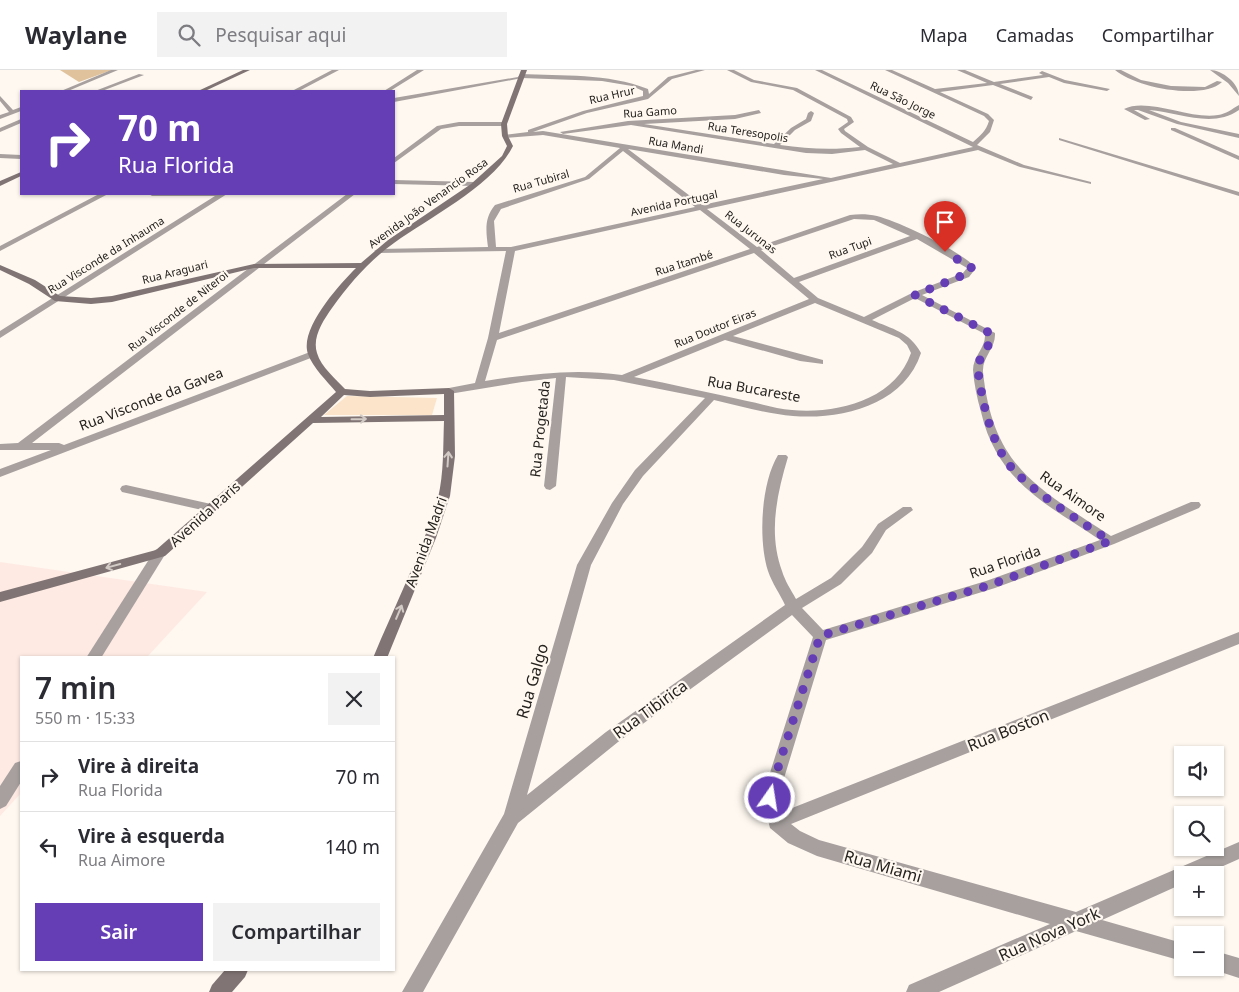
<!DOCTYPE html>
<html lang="pt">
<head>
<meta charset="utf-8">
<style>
	:root { --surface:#fff; --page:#f2f2f3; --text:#2b2b33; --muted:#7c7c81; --line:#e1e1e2; --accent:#653eb6 }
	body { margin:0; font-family:"Noto Sans",sans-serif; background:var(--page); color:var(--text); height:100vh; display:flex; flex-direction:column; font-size:19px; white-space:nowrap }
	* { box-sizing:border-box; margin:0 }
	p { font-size:16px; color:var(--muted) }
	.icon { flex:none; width:28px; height:28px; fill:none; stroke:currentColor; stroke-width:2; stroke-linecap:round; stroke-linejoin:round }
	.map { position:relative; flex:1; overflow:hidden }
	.panel { position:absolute; left:20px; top:586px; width:375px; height:315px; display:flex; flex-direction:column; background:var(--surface); border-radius:0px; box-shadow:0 1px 4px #0004 }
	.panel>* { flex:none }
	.top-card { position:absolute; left:20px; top:20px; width:375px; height:105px; border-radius:0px; box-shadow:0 1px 4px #0004; background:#653eb6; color:#fff; overflow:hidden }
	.tools { position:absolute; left:1174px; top:676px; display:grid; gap:10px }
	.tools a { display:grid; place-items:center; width:50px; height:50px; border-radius:0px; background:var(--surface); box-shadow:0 1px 4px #0004; font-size:25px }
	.pin { position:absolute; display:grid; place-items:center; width:42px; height:42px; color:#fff; margin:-51px -21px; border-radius:50% 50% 50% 0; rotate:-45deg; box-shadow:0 0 5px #0007 }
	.pin .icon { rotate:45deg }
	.me { position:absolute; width:55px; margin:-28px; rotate:13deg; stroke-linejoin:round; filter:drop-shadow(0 0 4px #0008) }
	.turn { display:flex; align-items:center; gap:18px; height:105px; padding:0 15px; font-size:22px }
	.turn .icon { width:65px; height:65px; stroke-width:2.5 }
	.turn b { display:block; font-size:35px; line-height:42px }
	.round { display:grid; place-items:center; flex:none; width:52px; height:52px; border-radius:0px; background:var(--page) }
	.headline { display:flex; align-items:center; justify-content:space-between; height:85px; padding:0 15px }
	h1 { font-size:30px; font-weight:600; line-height:38px }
	.button { display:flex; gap:10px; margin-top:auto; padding:10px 15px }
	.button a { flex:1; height:58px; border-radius:0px; background:var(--accent); color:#fff; font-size:20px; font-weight:600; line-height:58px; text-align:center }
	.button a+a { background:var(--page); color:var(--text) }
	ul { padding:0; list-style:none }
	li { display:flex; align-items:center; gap:15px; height:70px; padding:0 15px; border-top:1px solid var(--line) }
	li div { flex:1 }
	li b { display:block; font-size:19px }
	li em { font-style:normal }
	header { display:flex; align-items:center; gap:30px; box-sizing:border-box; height:70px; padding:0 25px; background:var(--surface); border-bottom:1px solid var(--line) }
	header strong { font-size:24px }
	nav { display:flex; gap:28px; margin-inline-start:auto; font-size:18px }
	.search { width:350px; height:45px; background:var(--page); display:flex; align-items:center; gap:12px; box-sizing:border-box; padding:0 18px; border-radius:0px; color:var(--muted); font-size:19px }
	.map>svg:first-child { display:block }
	.commercial { fill:#feeae3 }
	.green { fill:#fbe4c9 }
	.forest { fill:#e0c29d }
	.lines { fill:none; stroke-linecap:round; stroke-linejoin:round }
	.minor { fill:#a7a09f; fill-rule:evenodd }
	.secondary { fill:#807574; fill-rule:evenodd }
	.oneway { stroke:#d2cac5 }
	.route { stroke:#653eb6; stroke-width:9; stroke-dasharray:0 16.2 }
	.labels { text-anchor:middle; stroke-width:4.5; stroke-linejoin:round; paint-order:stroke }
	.far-street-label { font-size:11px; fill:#26221e; stroke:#fef8f0 }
	.street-label { font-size:14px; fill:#26221e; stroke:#fef8f0 }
	.near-street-label { font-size:16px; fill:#26221e; stroke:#fef8f0 }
</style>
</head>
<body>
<header>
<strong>Waylane</strong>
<div class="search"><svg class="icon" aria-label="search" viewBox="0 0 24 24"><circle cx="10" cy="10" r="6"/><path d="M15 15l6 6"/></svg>Pesquisar aqui</div>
<nav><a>Mapa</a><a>Camadas</a><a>Compartilhar</a></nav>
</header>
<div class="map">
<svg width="1239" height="922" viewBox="0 0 1239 922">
	<rect width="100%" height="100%" fill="#fef8f0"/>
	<polygon class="commercial" points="0,492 207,522 147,587 21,588 21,723 0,746"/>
	<polygon class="green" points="347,326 437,328 432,345 324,345"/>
	<polygon class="forest" points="60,0 112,0 79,12"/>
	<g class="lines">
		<g class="minor">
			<polygon points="111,0 118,0 68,21 61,21"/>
			<polygon points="332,0 339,0 299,21 292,21"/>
			<polygon points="417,0 424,0 390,21 384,21"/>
			<path d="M696,0h9l-33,9 -24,20 -61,14 -54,19 10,-1 288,47 62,-14 -28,-14 -33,4 -26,-1 -175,-28 -68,9 -3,-2 68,-11 107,-6 24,-5 2,3 -26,6 -91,5 130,20 17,-16 15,-9 2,-6 3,-2 3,2 -3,8 -16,9 -15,15c28,4 53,5 80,2l-19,-14 -3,-4 10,-7 -1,-3 -54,-29 -42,-8 -24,-12h7l20,10 43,8 54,29 3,5 -10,7 1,2 23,16 32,16 73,-16 -158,-77h7l151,72c7,-6 13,-11 16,-21l-5,-5 -99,-46h7l43,19 52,-6 -30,-13h8l29,12 49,-7 -4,-2 3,-2 23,9 45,9 -3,2 -43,-8 -15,-6 -49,7 33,13 -2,3 -38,-15 -53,7 48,22 6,6 -4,12 -13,13 47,20 67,17v2l-71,-17 -42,-17 -271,59 50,38 93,-32c9,-1 18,-1 27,1 23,6 84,35 99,52l-7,9 -47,18 73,38c1,15 -13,24 -12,39 10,96 55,116 128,164l80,-34h8l2,3 -2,3 -85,36 -119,44 -169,52 -48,158 4,14 457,-180v12l-448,180 9,7 19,9 257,72 163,-70v17l-36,16h-21v9l-80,36 80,23v18l-106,-30 -137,61h-33l3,-7 141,-61 -233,-68 -29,-13 -18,-15 -8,-30 51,-161 -21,-22 -174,127 -100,81 -95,169h-21l102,-178 73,-249 35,-62 23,-33 70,-72 -91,-18 -48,-3 -10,109 -6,4 -4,-1 -2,-3 12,-108 -34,4 -73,12 -5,-3 5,-3 26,-5 13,-45 18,-87 -128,2 -4,-2 4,-2 110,-2c-2,-16 -4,-29 7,-42l90,-28 35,-29 -77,-13 -38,3 -2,-3 25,-3v-2l55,-19 60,-15v-5l-11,-5 -30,-5 -80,-3 -128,24v-4l124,-21 2,-3c43,2 87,-1 128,15l1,5 19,-17zM628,79l156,26 39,4 -121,26zM623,81l72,56 -184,40h-15l-2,-26 7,-12 88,-30zM700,140l50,39 -251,84 16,-82zM854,149l20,1 36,16 -116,42 -33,-28zM917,169l50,29 -4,5 -51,20 -48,24 -46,-19 -19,-16zM754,183l55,46 -187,76c-47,-7 -91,-1 -137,6l12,-41zM915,228l70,36c1,14 -12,22 -12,36 1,14 4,28 8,42 16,69 64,91 119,128l-114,41 -163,49 -21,-22 39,-24 31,-31 14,-23 27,-20 -2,-3h-8l-25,17 -16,23 -31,31 -35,21c-5,-9 -11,-18 -14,-28 -14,-38 -5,-77 6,-114l-2,-2h-8c-17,28 -20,85 -10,116 4,12 12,23 17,34l-179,127 -79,63 64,-230 32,-61 20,-28 71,-76c26,6 53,14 79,16 49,4 111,-11 128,-63 -11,-21 -29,-24 -49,-33zM815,233l84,35 8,7 4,8c-16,47 -74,61 -119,57 -15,-1 -30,-6 -45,-9 -37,-8 -75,-17 -113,-24l91,-37 75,21 23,3v-4l-90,-24z"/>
			<path d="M1115,0h6l20,10 30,6 34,1 12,-6 5,1c-20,19 -88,5 -107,-12z"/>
			<path d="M1210,0c12,0 29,13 29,26l-11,-13z"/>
			<polygon points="139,4 144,5 102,21 95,21"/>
			<polygon points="0,26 13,40 21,37 21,41 0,49 0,45 9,42 0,31"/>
			<path d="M1239,35v5c-27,19 -60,2 -90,0l32,12 58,12v4l-62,-14 -39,-14h-4l16,9 -5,1 -21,-11c23,-12 67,11 94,6 8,-1 14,-6 21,-10z"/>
			<polygon points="21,49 21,53 0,62 0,58"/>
			<polygon points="459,52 504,52 507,54 504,56 459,56 441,59 394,93 394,88 437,56"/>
			<polygon points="1171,58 1175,58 1239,86 1239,90 1171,60"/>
			<polygon points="1059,68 1239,122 1239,126 1059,70"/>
			<polygon points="0,84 21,85 21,89 0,88"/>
			<polygon points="394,110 474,112 477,114 474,116 394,114"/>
			<polygon points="99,124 108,124 0,181 0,176"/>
			<polygon points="149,124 227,124 0,268 0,261 215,126 152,126"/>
			<polygon points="347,124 355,124 32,373 59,373 64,375 310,282 316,282 316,286 0,407 0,399 51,380 0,380 0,374 18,373"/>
			<polygon points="126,415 211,434 217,438 211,442 122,422 120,419 122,416"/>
			<polygon points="160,478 165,480 166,483 101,588 86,588 155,480"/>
			<polygon points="21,691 21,712 6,736 0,739 0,716 15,693"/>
			<polygon points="1215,881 1239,888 1239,908 1208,898 1215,898"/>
		</g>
		<g class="secondary">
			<polygon points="243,0 250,0 205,21 198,21"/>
			<path d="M521,0h6l-20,54 1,12 5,10c-19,39 -83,71 -119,97 -25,18 -44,40 -62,65 -9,13 -20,29 -15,45 4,14 19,26 28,36l25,2 79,-3 5,3 1,65 -5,40 -14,42 -49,120h-14c22,-53 49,-106 65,-160 6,-25 5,-52 6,-77l-131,2 -148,133 -165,46v-10l156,-42 180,-158c-9,-11 -23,-24 -28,-38 -9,-25 31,-69 48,-86h-102l-142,34 -21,2 -36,-3 -26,-17 -29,-14v-5l35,15 25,16 31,2 21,-2 142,-32 107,-1 27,-23 83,-56 31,-28 5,-10 -5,-10 -1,-12zM444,324v21l-123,2 23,-22 26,2z"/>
			<polygon points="21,102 21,106 0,116 0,111"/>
			<polygon points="225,900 248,900 245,907 232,922 209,922 212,915"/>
		</g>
	</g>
	<defs><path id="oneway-shaft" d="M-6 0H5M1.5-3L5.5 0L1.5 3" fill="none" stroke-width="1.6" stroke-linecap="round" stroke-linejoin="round" transform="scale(1.25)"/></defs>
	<g class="oneway">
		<use href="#oneway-shaft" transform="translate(359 349) rotate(-1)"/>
		<use href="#oneway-shaft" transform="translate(448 389) rotate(-86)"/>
		<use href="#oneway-shaft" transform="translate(113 496) rotate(165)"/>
		<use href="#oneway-shaft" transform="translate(399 542) rotate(-67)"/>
	</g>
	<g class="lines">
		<path class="route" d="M770,728l7,-27 43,-135 170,-51 120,-44c-29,-20 -86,-53 -105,-82 -16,-25 -23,-60 -27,-88 -2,-15 16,-25 12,-38l-75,-38 51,-21 6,-6 -27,-16"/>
	</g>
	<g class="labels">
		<g class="far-street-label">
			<text transform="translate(612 25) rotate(-13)" y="4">Rua Hrur</text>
			<text transform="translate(903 30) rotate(26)" y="4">Rua São Jorge</text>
			<text transform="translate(650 42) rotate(-4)" y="4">Rua Gamo</text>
			<text transform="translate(748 62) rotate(9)" y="4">Rua Teresopolis</text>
			<text transform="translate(676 75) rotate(10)" y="4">Rua Mandi</text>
			<text transform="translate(541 111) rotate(-16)" y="4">Rua Tubiral</text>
			<text transform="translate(428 133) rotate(-36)" y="4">Avenida João Venancio Rosa</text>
			<text transform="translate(674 133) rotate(-12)" y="4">Avenida Portugal</text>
			<text transform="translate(751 162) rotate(38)" y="4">Rua Jurunas</text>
			<text transform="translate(850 178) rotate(-20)" y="4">Rua Tupi</text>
			<text transform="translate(106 185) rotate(-32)" y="4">Rua Visconde da Inhauma</text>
			<text transform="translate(684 193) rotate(-18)" y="4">Rua Itambé</text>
			<text transform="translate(175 202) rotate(-14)" y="4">Rua Araguari</text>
			<text transform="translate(178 241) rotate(-38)" y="4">Rua Visconde de Niteroi</text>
			<text transform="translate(715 258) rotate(-22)" y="4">Rua Doutor Eiras</text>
		</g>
		<g class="street-label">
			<text transform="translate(754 319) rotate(10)" y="5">Rua Bucareste</text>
			<text transform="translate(151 329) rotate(-21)" y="5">Rua Visconde da Gavea</text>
			<text transform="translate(540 359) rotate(-84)" y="5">Rua Progetada</text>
			<text transform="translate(1073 426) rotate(35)" y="5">Rua Aimore</text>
			<text transform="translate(205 444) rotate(-42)" y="5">Avenida Paris</text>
			<text transform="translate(426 472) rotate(-70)" y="5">Avenida Madri</text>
			<text transform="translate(1005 492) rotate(-19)" y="5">Rua Florida</text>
		</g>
		<g class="near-street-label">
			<text transform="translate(532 611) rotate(-74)" y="6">Rua Galgo</text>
			<text transform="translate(650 639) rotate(-36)" y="6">Rua Tibirica</text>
			<text transform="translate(1008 660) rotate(-22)" y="6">Rua Boston</text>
			<text transform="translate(883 796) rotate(16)" y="6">Rua Miami</text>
			<text transform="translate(1049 864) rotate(-24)" y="6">Rua Nova York</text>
		</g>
	</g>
</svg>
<div class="tools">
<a><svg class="icon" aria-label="sound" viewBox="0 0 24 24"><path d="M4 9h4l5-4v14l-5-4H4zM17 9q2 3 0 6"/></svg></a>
<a><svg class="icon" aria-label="search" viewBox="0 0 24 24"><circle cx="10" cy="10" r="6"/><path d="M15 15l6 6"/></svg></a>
<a>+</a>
<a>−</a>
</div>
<div class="pin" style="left:945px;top:182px;background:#d93025"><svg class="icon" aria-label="arrive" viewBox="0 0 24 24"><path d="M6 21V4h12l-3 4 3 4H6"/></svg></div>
<svg class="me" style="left:770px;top:728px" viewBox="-20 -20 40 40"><circle r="17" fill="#653eb6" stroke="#fff" stroke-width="3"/><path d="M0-11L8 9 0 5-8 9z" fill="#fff"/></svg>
<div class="top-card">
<div class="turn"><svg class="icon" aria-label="right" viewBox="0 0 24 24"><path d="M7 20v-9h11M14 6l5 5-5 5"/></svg><div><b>70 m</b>Rua Florida</div></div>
</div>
<section class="panel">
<div class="headline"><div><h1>7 min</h1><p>550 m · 15:33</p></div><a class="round"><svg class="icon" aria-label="close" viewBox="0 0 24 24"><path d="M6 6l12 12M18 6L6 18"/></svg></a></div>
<ul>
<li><svg class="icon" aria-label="right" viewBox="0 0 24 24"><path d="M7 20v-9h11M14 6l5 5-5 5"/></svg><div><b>Vire à direita</b><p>Rua Florida</p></div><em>70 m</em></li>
<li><svg class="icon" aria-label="left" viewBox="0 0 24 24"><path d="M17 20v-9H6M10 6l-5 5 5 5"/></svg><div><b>Vire à esquerda</b><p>Rua Aimore</p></div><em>140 m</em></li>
</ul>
<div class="button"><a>Sair</a><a>Compartilhar</a></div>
</section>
</div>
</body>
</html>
